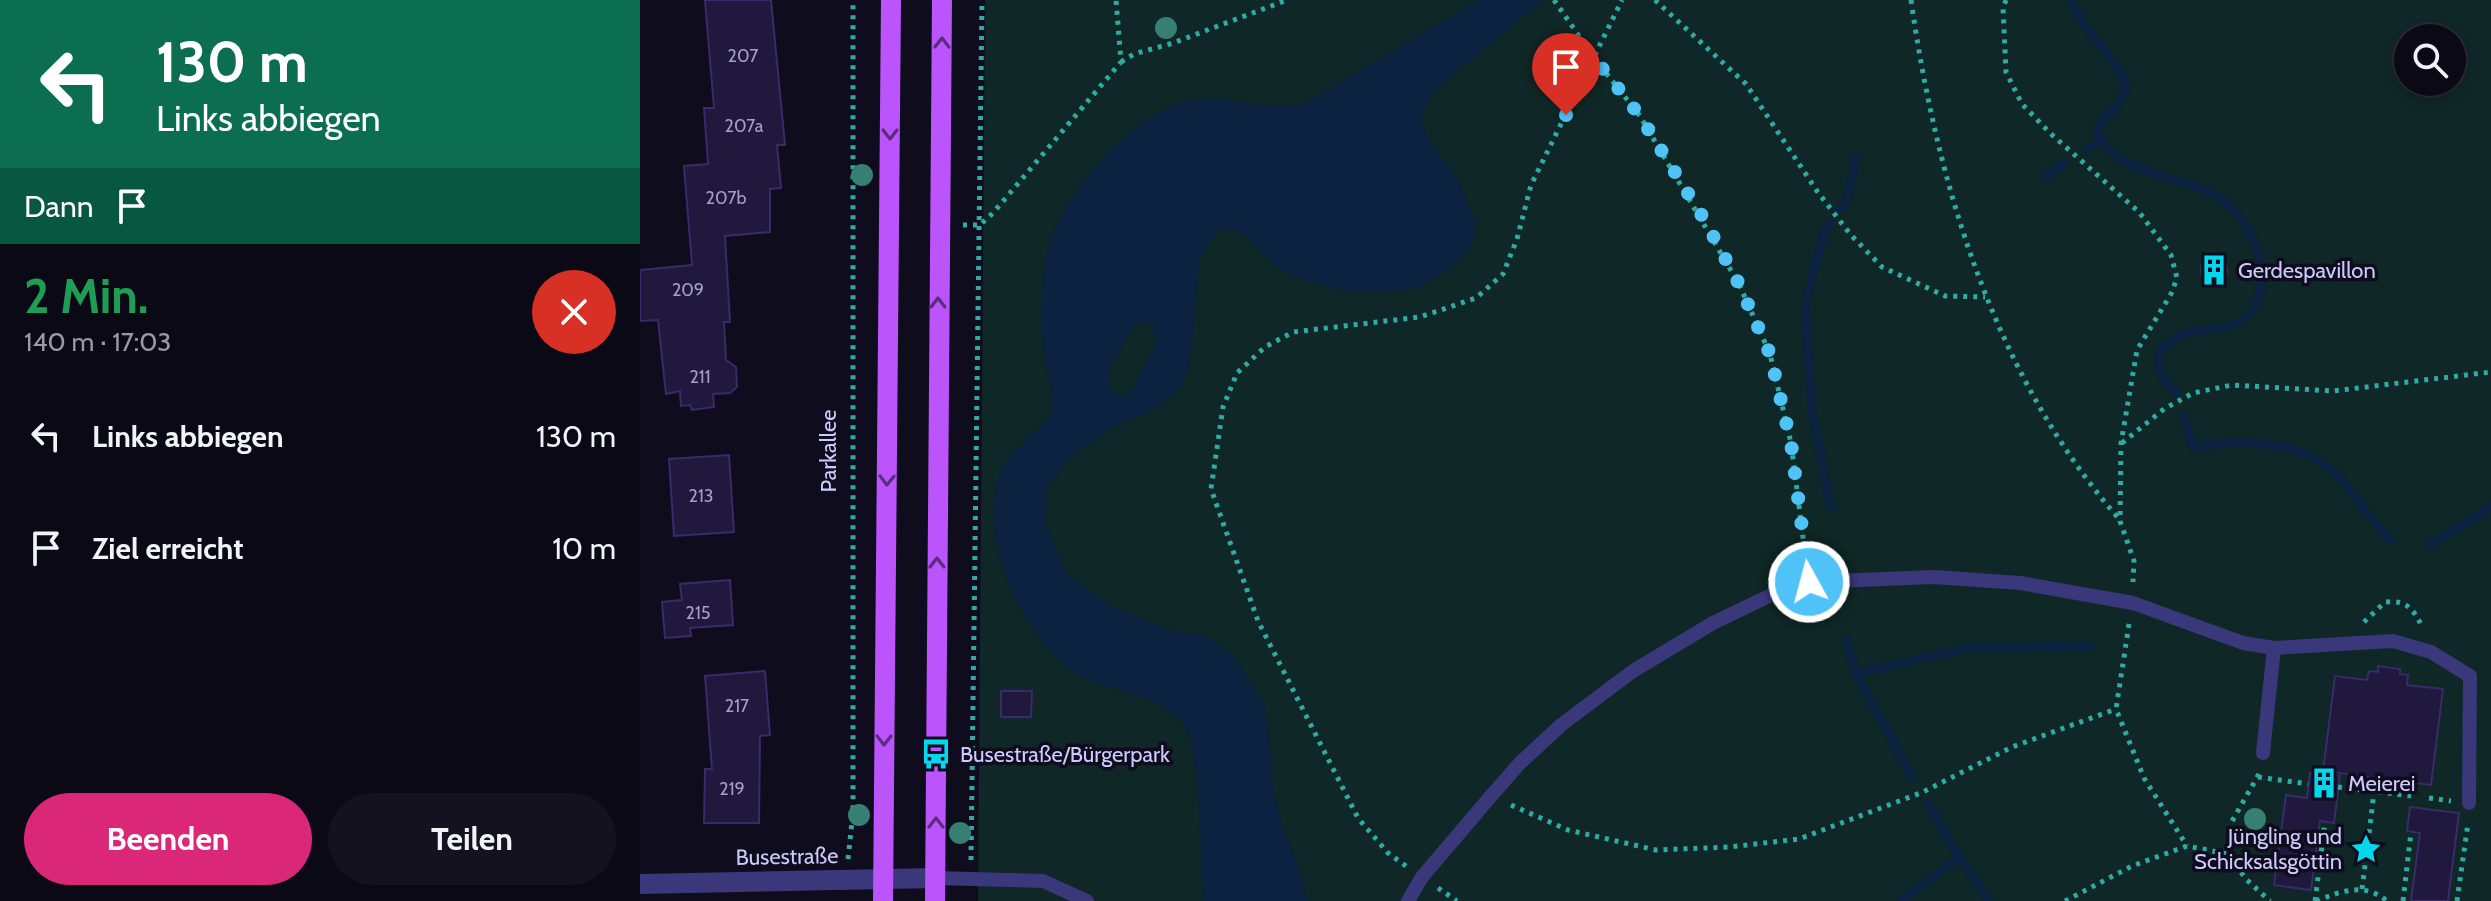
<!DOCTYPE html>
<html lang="de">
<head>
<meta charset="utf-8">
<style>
	:root { --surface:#0b0916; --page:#14121f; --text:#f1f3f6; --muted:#9a9aa1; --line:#2b2a35; --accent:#db2777 }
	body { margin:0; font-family:Cabin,sans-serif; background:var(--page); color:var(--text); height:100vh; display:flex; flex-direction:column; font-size:30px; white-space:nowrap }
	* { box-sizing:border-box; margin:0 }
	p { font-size:26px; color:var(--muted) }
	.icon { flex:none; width:44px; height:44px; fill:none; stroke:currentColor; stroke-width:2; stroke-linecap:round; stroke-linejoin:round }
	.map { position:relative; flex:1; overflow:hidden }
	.side { display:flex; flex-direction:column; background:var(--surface); width:640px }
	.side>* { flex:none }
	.hud { background:#0b6e4f; color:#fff; overflow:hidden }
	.buttons { position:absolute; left:1754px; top:24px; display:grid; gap:16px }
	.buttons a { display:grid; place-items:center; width:72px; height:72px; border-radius:50%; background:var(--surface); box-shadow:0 4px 12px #0003,0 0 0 2px var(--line); font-size:40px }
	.pin { position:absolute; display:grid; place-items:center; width:68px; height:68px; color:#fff; margin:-82px -34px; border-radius:50% 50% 50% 0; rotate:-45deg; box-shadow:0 0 8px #0007 }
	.pin .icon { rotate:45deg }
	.me { position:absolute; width:88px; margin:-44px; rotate:353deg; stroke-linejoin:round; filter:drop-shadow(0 0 6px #0008) }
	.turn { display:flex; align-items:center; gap:28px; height:168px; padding:0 24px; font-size:36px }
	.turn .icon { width:104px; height:104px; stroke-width:2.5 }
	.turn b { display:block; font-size:56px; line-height:68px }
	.then { display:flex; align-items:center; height:76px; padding:0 24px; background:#0003; gap:16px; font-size:30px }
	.round { display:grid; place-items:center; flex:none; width:84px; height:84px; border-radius:42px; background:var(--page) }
	.headline { display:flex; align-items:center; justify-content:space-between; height:136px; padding:0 24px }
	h1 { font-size:48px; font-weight:700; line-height:60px; color:#1e9e55 }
	.action { display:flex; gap:16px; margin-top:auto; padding:16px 24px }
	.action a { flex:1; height:92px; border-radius:48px; background:var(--accent); color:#fff; font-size:32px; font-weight:700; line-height:92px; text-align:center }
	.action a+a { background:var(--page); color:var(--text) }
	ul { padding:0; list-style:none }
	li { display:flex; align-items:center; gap:24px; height:112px; padding:0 24px }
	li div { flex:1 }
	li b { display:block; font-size:30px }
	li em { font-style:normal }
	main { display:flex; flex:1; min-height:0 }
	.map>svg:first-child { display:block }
	.green { fill:#0f2726; fill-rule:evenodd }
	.water { fill:#0d2140; fill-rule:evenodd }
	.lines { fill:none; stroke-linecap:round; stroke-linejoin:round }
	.stream { stroke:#0d2140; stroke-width:9 }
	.building { fill:#20193d; stroke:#372b69; stroke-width:2 }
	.path { stroke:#30aba3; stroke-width:5; stroke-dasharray:4 6; stroke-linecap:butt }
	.service { stroke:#3a387b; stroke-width:14 }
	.minor { stroke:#3a387b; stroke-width:20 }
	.primary { stroke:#bb54fb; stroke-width:20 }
	.tree { fill:#377e73 }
	.oneway { stroke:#5c2c81 }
	.route { stroke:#4fc3f7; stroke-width:14; stroke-dasharray:0 25.2 }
	.labels { text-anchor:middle; stroke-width:7; stroke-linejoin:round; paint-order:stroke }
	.number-label { font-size:18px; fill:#a39ece }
	.poi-label { font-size:22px; fill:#cfcafe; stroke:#0f0c1d; text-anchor:start }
	.street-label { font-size:22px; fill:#cfcafe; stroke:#0f0c1d }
</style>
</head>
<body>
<main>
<section class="side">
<div class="hud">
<div class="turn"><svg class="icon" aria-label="left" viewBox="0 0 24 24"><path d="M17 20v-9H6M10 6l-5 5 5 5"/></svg><div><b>130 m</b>Links abbiegen</div></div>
<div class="then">Dann<svg class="icon" aria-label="arrive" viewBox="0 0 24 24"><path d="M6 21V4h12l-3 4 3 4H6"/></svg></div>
</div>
<div class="headline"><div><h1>2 Min.</h1><p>140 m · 17:03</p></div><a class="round" style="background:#d93025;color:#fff"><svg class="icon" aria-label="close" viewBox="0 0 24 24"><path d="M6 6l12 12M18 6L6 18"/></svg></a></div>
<ul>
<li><svg class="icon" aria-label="left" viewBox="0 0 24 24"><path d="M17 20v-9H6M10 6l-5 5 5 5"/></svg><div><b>Links abbiegen</b></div><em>130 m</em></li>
<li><svg class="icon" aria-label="arrive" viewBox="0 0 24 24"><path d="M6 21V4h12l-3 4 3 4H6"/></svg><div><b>Ziel erreicht</b></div><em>10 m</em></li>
</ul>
<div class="action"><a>Beenden</a><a>Teilen</a></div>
</section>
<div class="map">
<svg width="1851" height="901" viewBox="0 0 1851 901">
	<rect width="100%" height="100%" fill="#0f0c1d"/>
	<path class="green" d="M345,0h1506v901h-1513zM1768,38h44v44h-44z"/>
	<path class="water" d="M839,0h65l-108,88 -15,25 6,25 30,40 18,44 -1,20c-9,10 -19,23 -30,31 -43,34 -133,20 -174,-12 -22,-18 -15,-30 -49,-32l-14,15 -8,19 -9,99 -8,25 -27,22 -45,20 -38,26 -25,33 -1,38 20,48 42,31 53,22 46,10 26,18 32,52 5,36 2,41 11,45 20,49 4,23h-103c-6,-40 -1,-146 -20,-175 -21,-33 -71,-32 -102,-50 -59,-33 -102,-131 -84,-196 5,-23 38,-49 54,-65 2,-25 -7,-48 -9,-73 -2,-18 -1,-68 3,-85 13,-59 80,-138 138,-155 38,-11 82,12 122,1zM498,322l13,2 6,17 -25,50 -11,6 -12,-8 3,-37 10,-22z"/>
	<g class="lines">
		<g class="stream">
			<path d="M1431,0c13,33 42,53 56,85l-9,19 -21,24c9,49 95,47 127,73 18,14 30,36 35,57 4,17 4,38 -7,53 -18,25 -48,13 -72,25 -7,4 -14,10 -20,14 -3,20 2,30 17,43"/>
			<polyline points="1446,150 1459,140"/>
			<polyline points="1405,177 1423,164"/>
			<polyline points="1200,210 1207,201 1216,157"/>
			<polyline points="1190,223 1185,230 1165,304 1172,410 1191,509"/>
			<polyline points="467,362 495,316"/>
			<path d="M1544,416l9,32c45,-10 113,-8 147,30 18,20 32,43 51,63"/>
			<polyline points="1789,544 1826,524 1851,506"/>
			<polyline points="1206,639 1216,674 1273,778"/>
			<polyline points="1216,674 1327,648 1450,646"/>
			<polyline points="1288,804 1319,857 1350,901"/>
			<polyline points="1261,901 1319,857"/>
		</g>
	</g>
	<g class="building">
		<polygon points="65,0 131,0 145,145 137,145 141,188 130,189 130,232 85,236 90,322 84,322 86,360 96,367 97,387 90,393 73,394 74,407 52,410 50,405 41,406 40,391 26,394 18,320 0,321 0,270 52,265 44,166 68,164 64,108 74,108"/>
		<circle cx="1574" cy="270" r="13"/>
		<polygon points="89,455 94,532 34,536 29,459"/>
		<polygon points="90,580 93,625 50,628 51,636 25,638 22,602 42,600 40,584"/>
		<polygon points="1738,666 1760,669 1760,674 1768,675 1767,685 1803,689 1791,785 1683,771 1695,676 1727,680 1729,671 1738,672"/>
		<polygon points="125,671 130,735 120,736 119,823 64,823 65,769 72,769 65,676"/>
		<polygon points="361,691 392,691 391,717 361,717"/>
		<polygon points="1670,773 1700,776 1694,823 1680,821 1671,890 1634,885 1646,795 1667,798"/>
		<polygon points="1770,807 1819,813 1808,901 1771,901 1780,833 1767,831"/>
	</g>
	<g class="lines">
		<g class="path">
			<polyline points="914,0 955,59 1000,116 1099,284 1130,354 1151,443 1166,561"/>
			<polyline points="1015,0 1106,84 1177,191 1210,234 1242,267 1305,296 1345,297"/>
			<path d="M1271,0c26,184 84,378 209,520"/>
			<polyline points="1366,0 1363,8 1366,72 1382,104 1410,133 1499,212 1531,255 1537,278 1531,294 1497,350 1481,443 1480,521 1494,561 1493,582"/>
			<polyline points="481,62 494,54 533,43 647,0"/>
			<polyline points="323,225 340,225 353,213 481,62 476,0"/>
			<polyline points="1482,443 1524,409 1553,393 1592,385 1693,391 1851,372"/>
			<path d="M1724,622l21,-20c23,-2 28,7 38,26"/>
			<polyline points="1489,624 1476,709 1504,778 1547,846"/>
			<polyline points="1619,774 1591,823 1588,854 1606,879 1630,901"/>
			<polyline points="1618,777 1668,784"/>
			<polyline points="1698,787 1771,796"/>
			<polyline points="1789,798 1811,801"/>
			<polyline points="871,805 928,830 1016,850 1089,847 1159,839 1283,792 1372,747 1476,709"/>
			<polyline points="1728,843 1734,792"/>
			<polygon points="1728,843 1734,847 1733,854 1726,857 1721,853 1721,845"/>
			<polyline points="208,859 213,812 213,0"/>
			<polyline points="331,860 342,0"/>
			<polyline points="766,866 748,853 718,818 618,621 571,489 583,407 597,373 625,347 653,332 780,317 836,298 863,274 877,239 891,185 982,0"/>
			<polyline points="798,888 817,901"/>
			<polyline points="1722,889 1726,857"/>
			<polyline points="1425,901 1492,866 1547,846 1588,854"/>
			<polyline points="1675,901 1685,822"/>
			<path d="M1676,901c26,-10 48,-19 71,0"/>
			<polyline points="1763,901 1771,832"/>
			<polyline points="1817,901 1828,823"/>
		</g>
		<g class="service">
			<polyline points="1623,753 1634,648"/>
			<polyline points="296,878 403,881 447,901"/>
			<polyline points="768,901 782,877 851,796 880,763 921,725 993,671 1073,623 1131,595 1169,582 1294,577 1380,583 1493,603 1603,643 1634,648 1753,641 1791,652 1830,676 1829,803"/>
		</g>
		<polyline class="minor" points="0,884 296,878"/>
		<g class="primary">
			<polyline points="243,901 251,0"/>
			<polyline points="295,901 302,0"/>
		</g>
	</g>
	<g class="tree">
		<circle cx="526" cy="28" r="11"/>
		<circle cx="222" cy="175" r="11"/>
		<circle cx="219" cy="815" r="11"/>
		<circle cx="1615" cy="819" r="11"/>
		<circle cx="320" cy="833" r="11"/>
	</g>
	<defs><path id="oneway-chevron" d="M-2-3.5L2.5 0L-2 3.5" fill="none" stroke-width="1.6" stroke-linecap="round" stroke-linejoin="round" transform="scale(2)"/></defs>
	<g class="oneway">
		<use href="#oneway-chevron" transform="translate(302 43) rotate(-89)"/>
		<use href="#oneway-chevron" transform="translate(250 134) rotate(90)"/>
		<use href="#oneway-chevron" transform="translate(298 303) rotate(-90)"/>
		<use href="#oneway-chevron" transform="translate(247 480) rotate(91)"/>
		<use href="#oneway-chevron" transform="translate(297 563) rotate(-90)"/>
		<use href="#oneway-chevron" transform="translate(244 740) rotate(91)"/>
		<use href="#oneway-chevron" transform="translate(296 823) rotate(-90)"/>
	</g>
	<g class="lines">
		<polyline class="route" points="926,115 955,59 1000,116 1064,219 1099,284 1130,354 1151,443 1169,582"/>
	</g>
	<defs>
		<g id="building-bare" transform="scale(2.4)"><path d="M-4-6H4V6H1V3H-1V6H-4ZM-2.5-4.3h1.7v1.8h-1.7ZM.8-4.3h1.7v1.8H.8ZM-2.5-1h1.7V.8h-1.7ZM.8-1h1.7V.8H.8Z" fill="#06d7ed" stroke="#0f0c1d" stroke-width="2.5" paint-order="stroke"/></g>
		<g id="bus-bare" transform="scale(2.4)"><path d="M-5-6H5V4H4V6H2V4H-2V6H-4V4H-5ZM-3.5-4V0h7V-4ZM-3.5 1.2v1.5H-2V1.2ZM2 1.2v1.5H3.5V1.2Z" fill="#06d7ed" stroke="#0f0c1d" stroke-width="2.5" paint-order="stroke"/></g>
		<g id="sight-bare" transform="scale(2.4)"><path d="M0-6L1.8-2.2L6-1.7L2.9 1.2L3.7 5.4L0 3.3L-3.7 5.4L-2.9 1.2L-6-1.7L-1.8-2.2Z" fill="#06d7ed" stroke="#0f0c1d" stroke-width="2.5" paint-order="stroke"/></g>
	</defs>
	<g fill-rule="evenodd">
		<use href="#building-bare" x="1574" y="270"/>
		<use href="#bus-bare" x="296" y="754"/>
		<use href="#building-bare" x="1684" y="783"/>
		<use href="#sight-bare" x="1726" y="849"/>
	</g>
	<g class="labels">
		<g class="number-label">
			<text x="103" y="62">207</text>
			<text x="104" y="132">207a</text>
			<text x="86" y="204">207b</text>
			<text x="48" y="296">209</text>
			<text x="60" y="383">211</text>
			<text x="61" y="502">213</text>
			<text x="58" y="619">215</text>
			<text x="97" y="712">217</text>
			<text x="92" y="795">219</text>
		</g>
		<g class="poi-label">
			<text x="1598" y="278">Gerdespavillon</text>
			<text x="320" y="762">Busestraße/Bürgerpark</text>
			<text x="1708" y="791">Meierei</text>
			<text x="1702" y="844" text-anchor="end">Jüngling und<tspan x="1702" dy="25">Schicksalsgöttin</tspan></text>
		</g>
		<g class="street-label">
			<text transform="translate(188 451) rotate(-90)" y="8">Parkallee</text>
			<text transform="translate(147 856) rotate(-1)" y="8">Busestraße</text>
		</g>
	</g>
</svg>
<div class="buttons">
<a><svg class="icon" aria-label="search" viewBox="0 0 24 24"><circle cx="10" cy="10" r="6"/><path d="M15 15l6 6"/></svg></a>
</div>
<div class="pin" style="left:926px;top:115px;background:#d93025"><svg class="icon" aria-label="arrive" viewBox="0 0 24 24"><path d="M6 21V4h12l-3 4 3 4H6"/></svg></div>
<svg class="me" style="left:1169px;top:582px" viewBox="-20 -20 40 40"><circle r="17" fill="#4fc3f7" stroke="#fff" stroke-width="3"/><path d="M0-11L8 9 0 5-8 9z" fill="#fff"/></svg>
</div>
</main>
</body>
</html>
